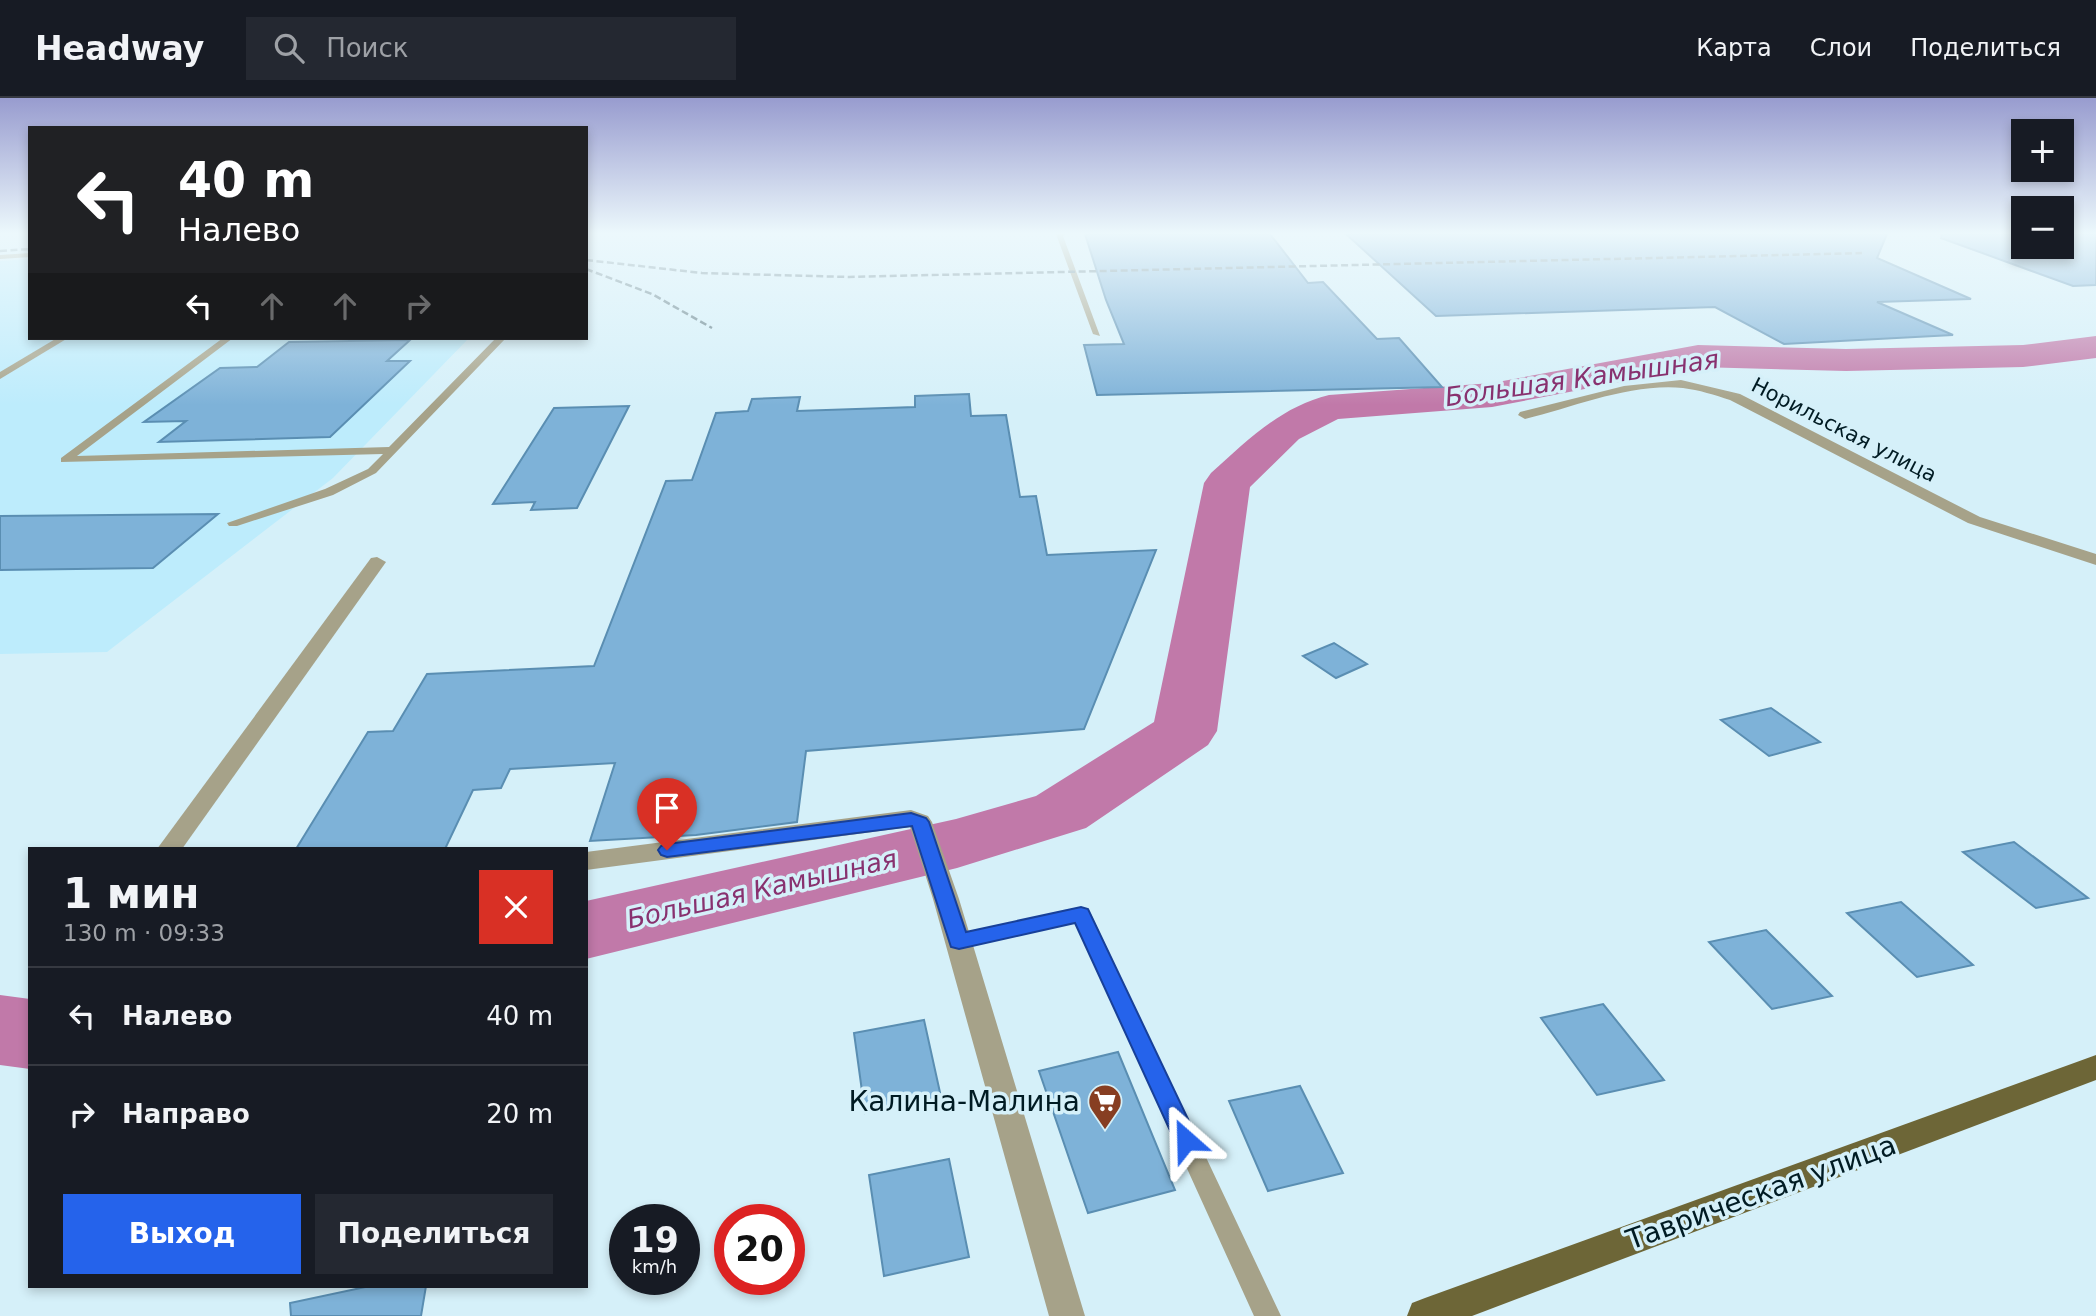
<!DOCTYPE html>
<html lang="ru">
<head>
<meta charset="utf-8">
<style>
	:root { --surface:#171b24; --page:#242831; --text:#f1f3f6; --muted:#9ea1a6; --line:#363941; --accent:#2563eb }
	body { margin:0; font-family:"DejaVu Sans",sans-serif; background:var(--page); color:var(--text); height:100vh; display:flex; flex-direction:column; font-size:26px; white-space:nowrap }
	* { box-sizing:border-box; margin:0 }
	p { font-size:23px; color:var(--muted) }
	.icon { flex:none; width:38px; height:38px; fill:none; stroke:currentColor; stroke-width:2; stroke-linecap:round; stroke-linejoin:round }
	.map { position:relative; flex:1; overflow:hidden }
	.details { position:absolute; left:28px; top:749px; width:560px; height:441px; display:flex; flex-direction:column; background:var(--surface); border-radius:0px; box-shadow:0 4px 10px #0003 }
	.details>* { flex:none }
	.top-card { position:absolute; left:28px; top:28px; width:560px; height:214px; border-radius:0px; box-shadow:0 4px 10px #0003; background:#202124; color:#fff; overflow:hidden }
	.tools { position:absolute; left:2011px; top:21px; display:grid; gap:14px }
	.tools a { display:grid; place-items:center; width:63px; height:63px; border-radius:0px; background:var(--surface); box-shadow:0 4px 10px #0003; font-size:35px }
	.speed { position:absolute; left:609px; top:1106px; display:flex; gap:14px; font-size:35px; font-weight:700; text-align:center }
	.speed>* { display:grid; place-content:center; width:91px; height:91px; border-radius:50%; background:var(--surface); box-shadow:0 4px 10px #0003; line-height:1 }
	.speed small { font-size:18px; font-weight:400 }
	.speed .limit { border:10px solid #d22; background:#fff; color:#111 }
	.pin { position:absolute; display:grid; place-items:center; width:60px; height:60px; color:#fff; margin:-72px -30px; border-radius:50% 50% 50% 0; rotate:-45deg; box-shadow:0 0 7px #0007 }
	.pin .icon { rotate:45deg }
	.me { position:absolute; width:77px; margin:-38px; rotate:335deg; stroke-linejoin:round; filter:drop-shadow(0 0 5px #0008) }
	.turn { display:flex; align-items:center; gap:24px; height:147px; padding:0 35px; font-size:32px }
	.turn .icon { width:91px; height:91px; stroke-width:2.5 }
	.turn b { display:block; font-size:49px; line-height:60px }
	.lanes { display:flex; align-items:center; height:66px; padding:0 35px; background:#0003; justify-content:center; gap:35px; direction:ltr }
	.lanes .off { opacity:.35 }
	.round { display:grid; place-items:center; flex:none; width:74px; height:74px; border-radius:0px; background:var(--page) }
	.head { display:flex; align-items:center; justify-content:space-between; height:119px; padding:0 35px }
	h1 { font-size:42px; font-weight:600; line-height:52px }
	.cta { display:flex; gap:14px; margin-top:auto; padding:14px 35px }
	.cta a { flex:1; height:80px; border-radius:0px; background:var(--accent); color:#fff; font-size:28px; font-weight:600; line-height:80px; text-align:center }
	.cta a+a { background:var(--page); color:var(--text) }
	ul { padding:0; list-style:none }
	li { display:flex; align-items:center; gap:21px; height:98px; padding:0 35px; border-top:2px solid var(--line) }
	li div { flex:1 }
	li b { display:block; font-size:26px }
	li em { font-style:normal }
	header { display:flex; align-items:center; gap:42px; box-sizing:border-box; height:98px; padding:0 35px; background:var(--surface); border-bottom:2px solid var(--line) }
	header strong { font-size:33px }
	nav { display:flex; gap:38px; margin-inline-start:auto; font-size:24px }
	.search { width:490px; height:63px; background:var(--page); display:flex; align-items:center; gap:18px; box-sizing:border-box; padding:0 24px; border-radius:0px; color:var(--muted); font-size:26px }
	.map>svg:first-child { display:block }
	.built { fill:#bdecfc }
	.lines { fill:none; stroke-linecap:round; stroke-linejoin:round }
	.river { fill:#c179a9; fill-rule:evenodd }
	.building { fill:#7eb2d8; stroke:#5a8eb2; stroke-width:2 }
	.lane { fill:#a6a289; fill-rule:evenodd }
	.street { fill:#a6a289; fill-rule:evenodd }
	.primary { fill:#6d6637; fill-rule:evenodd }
	.rail { stroke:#5f7a83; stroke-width:2.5; stroke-dasharray:7 3.5; stroke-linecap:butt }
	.route { fill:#2563eb; stroke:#184099; stroke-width:2 }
	.labels { text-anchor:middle; stroke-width:7; stroke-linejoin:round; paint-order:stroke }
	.far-street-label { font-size:21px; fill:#001b23; stroke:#d5f0f9 }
	.water-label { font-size:26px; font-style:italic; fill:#88316f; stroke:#d5f0f9 }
	.near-poi-label { font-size:28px; fill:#001b23; stroke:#d5f0f9; text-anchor:end }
	.near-street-label { font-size:28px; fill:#001b23; stroke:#d5f0f9 }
</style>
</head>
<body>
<header>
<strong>Headway</strong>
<div class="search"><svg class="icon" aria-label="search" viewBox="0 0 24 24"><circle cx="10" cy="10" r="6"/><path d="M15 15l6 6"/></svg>Поиск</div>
<nav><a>Карта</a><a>Слои</a><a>Поделиться</a></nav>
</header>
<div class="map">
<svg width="2096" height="1218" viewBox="0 0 2096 1218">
	<rect width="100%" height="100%" fill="#d5f0f9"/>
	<polygon class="built" points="30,161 30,240 469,240 333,380 107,554 0,556 0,163"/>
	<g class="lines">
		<g class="river">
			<path d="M2096,238v22l-73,9 -177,4 -148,-4 -206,40 -154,12 -39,20 -49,48 -33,244 -9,14 -122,83 -129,40 -371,91v-58l370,-82 80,-23 118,-74 50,-239 7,-10c36,-32 69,-66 118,-78l163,-12 206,-38 148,4 177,-4z"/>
			<polygon points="0,897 30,901 30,971 0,967"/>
		</g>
	</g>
	<g class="building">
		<polygon points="1085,136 1270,136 1308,185 1323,184 1377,241 1399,240 1442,289 1097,297 1084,247 1124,246 1106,202"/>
		<polygon points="1346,136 1887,136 1877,160 1971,201 1877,204 1953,237 1784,246 1715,209 1436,218"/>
		<polygon points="1942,136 2023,136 2023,149 2062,149 2062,136 2096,136 2096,187 2073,188 1941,140"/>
		<polygon points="410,242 387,263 410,263 330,339 159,344 186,323 144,324 220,270 257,269 289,244"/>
		<polygon points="969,296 971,318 1006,317 1020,399 1036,398 1047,457 1156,452 1084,631 806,653 797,724 696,737 590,743 615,665 510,671 501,690 473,692 445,751 296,751 368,634 393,633 427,576 594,568 666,383 692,382 716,315 748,313 752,301 800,299 797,313 915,309 915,298"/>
		<polygon points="629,308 577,410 531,412 535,404 493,406 554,310"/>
		<polygon points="218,416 153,470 0,472 0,418"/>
		<polygon points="1334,545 1367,566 1336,580 1303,558"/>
		<polygon points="1771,610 1820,644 1769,658 1721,622"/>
		<polygon points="2014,744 2088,800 2036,810 1963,754"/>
		<polygon points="1901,804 1973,867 1917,879 1847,815"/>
		<polygon points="1766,832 1832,898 1772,911 1709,844"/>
		<polygon points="1603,906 1664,982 1597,997 1541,920"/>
		<polygon points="924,922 941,999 865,1015 854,935"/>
		<polygon points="1118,954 1175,1092 1088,1115 1039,973"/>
		<polygon points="1300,988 1343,1075 1268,1093 1229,1003"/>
		<polygon points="949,1061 969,1159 884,1178 869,1077"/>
		<polygon points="370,1188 426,1188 421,1218 291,1218 290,1205"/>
	</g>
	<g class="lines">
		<g class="lane">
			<polygon points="1056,136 1065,136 1063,138 1100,238 1093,236"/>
			<polygon points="30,155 30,159 0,161 0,157"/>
			<polygon points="57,240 68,240 0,281 0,274"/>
			<polygon points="223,240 233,240 77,358 389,349 496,240 506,240 376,375 333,397 237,428 229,428 227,425 325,391 368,371 383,356 61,364 61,360"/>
			<polygon points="1081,809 1088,811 1091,816 1281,1218 1254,1218 1075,824 959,851 952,849 949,844 952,839 959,837"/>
		</g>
		<g class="street">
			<path d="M1681,282l59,14 240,123 116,37v11l-128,-42 -238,-123c-15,-5 -31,-10 -47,-12 -53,-5 -108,19 -158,31l-7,-4 2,-3 104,-26z"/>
			<polygon points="377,459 386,464 182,751 157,751 371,460"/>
			<polygon points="911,712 928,718 932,724 959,801 1085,1218 1049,1218 933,801 910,729 586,772 586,754"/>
		</g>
		<polygon class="primary" points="2096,957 2096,982 1472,1218 1407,1218 1412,1205 1425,1200"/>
		<g class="rail">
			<polyline points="0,153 30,151"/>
			<polyline points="586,162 702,175 849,179 1862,155"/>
			<polyline points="586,171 652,196 712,230"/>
		</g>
	</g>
	<linearGradient id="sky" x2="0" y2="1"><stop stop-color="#989ccf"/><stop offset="0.44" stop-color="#ecf8fc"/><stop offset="1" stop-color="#ecf8fc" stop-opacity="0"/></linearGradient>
	<rect width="2096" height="307" fill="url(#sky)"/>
	<polygon class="route" points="911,715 926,720 929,724 966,834 1081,809 1088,811 1198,1042 1195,1050 1186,1053 1178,1050 1075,825 959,851 951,849 912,728 667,759 661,757 658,752 661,748 667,746"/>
	<defs>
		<g id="supermarket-pin" transform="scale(1.75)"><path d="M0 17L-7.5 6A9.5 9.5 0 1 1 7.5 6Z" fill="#873e22" stroke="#d5f0f9"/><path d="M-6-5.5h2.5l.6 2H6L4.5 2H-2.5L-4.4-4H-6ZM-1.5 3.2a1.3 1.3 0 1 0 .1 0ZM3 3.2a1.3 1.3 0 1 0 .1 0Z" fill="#fff"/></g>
	</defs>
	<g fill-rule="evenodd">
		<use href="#supermarket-pin" x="1105" y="1003"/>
	</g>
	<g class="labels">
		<g class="far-street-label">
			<text transform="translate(1844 332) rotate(27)" y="7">Норильская улица</text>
		</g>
		<g class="water-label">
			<text transform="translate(1582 280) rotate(-8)" y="9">Большая Камышная</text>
			<text transform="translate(762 791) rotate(-13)" y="9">Большая Камышная</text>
		</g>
		<g class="near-poi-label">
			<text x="1080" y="1013">Калина-Малина</text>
		</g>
		<g class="near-street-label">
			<text transform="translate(1761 1094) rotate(-20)" y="10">Таврическая улица</text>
		</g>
	</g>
</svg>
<div class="tools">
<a>+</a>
<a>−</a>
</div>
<div class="speed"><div>19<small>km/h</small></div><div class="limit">20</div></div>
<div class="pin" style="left:667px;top:752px;background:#d93025"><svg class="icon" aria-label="arrive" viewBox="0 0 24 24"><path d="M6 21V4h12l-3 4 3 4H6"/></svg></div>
<svg class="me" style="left:1186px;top:1042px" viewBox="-20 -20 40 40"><path d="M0-17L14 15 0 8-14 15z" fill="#2563eb" stroke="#fff" stroke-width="4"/></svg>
<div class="top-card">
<div class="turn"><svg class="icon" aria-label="left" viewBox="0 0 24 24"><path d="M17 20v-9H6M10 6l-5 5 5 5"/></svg><div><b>40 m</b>Налево</div></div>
<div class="lanes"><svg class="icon" aria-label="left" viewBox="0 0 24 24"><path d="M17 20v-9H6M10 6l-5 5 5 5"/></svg><svg class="icon off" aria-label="ahead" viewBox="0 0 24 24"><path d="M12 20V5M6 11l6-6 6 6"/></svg><svg class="icon off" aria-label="ahead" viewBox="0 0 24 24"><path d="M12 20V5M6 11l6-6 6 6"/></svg><svg class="icon off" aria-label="right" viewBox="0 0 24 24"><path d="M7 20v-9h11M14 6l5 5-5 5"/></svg></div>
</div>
<section class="details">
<div class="head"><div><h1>1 мин</h1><p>130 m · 09:33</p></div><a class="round" style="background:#d93025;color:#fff"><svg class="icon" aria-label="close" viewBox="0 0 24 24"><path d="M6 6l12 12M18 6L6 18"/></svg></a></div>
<ul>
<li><svg class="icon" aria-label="left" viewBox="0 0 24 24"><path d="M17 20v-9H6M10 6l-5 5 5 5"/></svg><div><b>Налево</b></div><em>40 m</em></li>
<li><svg class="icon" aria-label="right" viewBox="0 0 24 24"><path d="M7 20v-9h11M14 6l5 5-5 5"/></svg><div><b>Направо</b></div><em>20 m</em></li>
</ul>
<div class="cta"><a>Выход</a><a>Поделиться</a></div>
</section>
</div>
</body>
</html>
